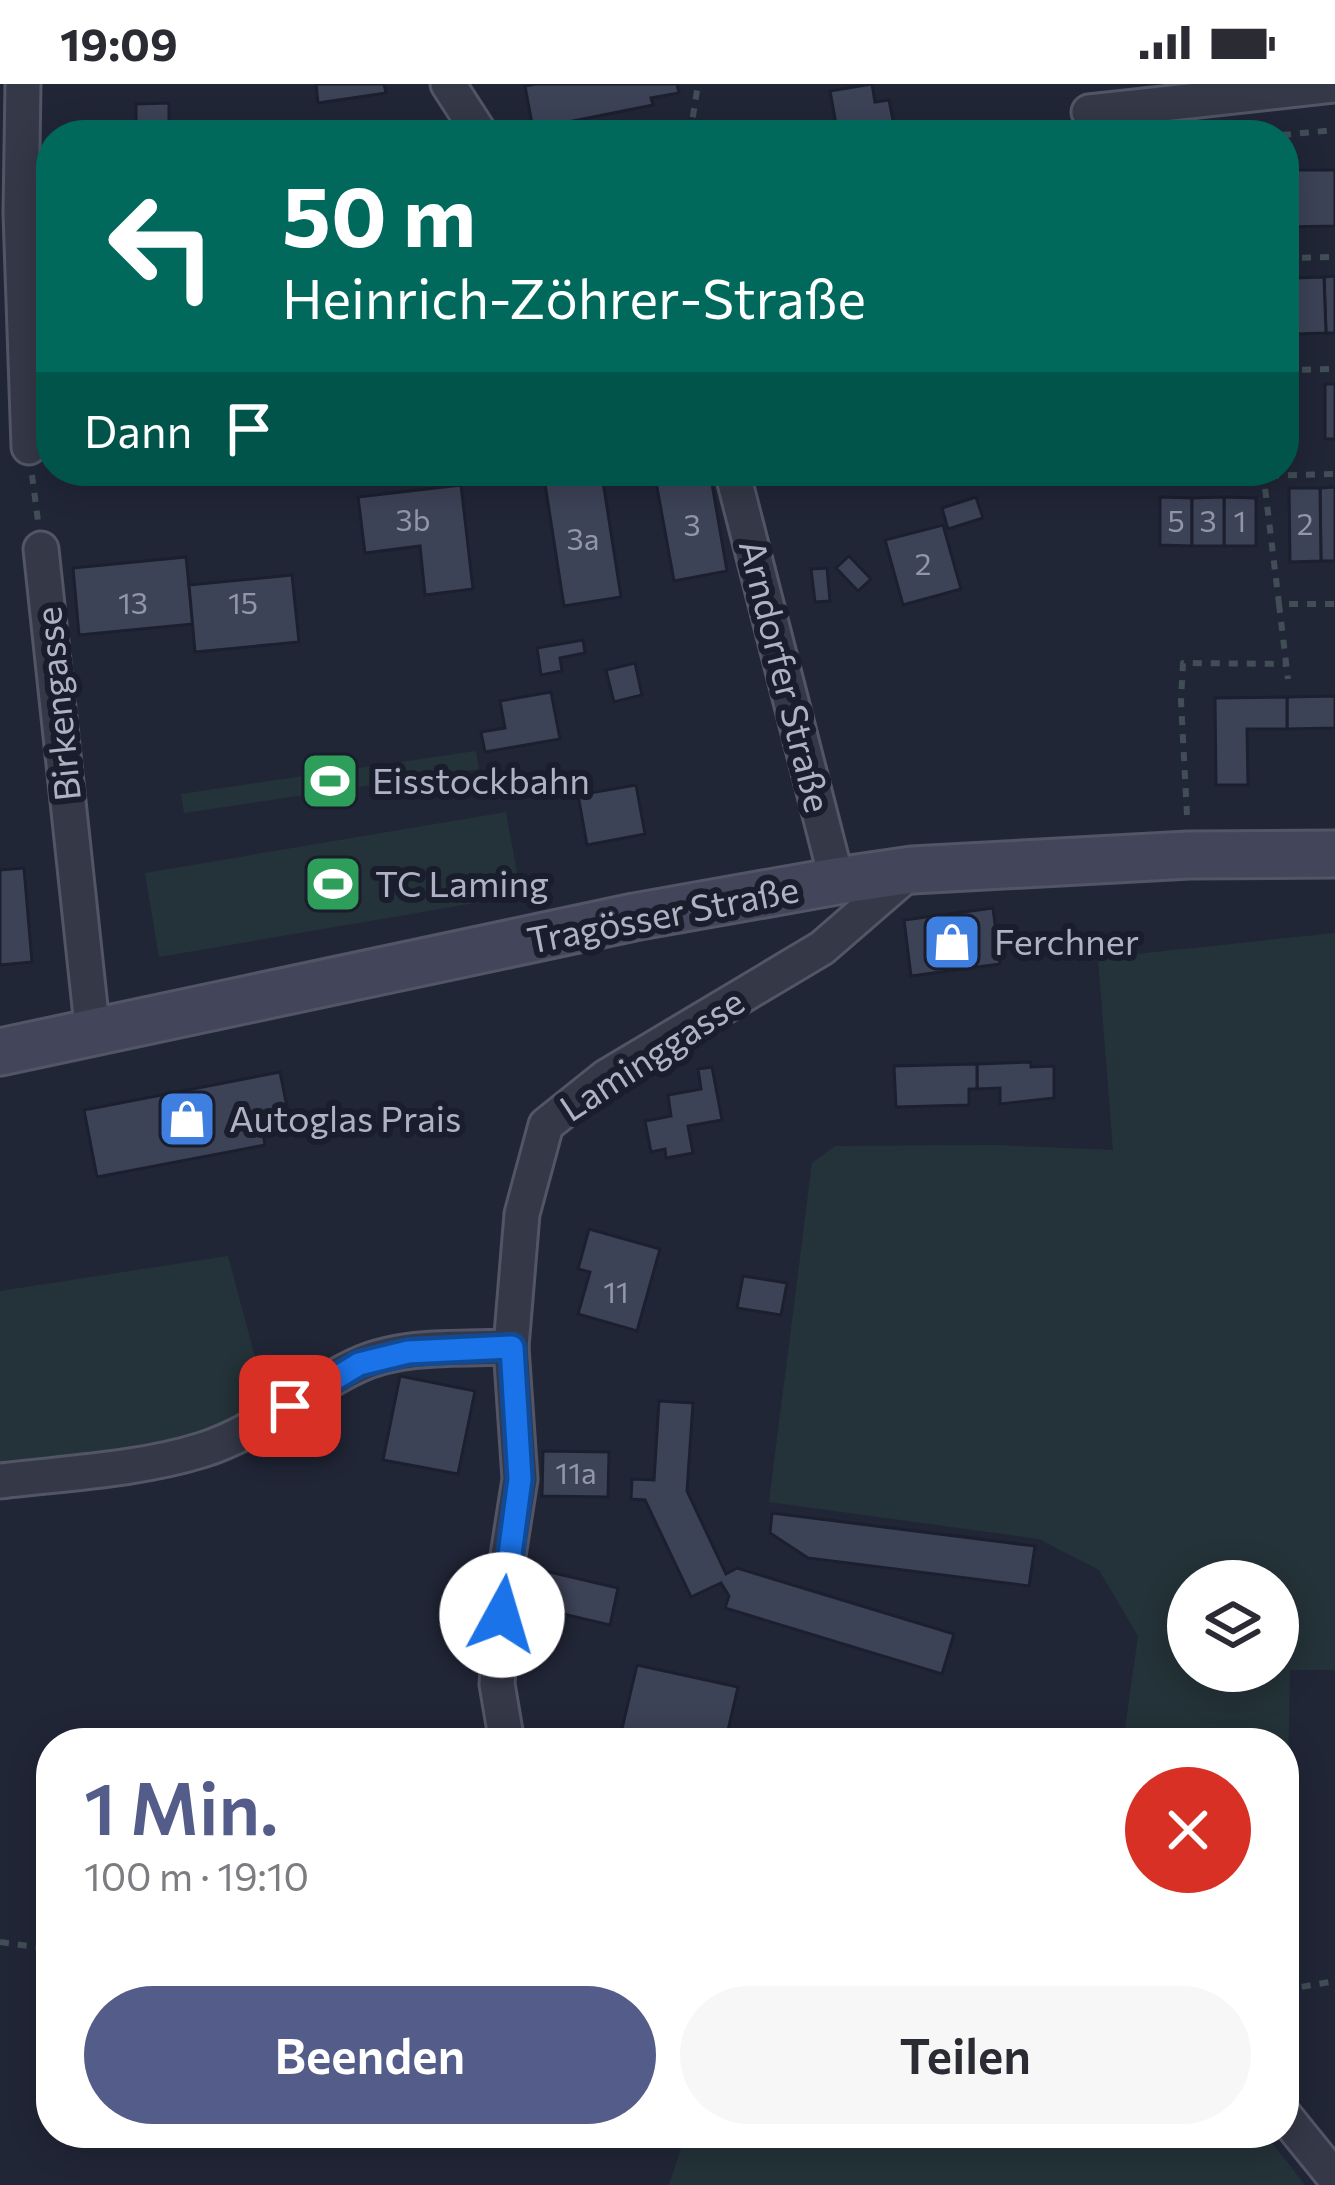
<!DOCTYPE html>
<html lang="de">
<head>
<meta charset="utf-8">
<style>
	:root { --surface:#fff; --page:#f7f7f7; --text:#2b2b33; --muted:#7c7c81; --accent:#545c89 }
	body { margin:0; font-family:Commissioner,sans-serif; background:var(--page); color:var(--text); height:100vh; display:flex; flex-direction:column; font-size:45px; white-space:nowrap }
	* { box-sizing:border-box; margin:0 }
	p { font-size:39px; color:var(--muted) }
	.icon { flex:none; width:66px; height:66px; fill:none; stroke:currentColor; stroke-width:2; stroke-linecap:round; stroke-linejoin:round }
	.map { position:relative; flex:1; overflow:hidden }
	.drawer { position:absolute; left:36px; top:1644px; width:1263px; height:420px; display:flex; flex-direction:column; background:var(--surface); border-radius:48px; box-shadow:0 6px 30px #0003 }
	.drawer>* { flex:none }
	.guide { position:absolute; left:36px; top:36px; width:1263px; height:366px; border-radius:48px; box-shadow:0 6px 30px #0003; background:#00695c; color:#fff; overflow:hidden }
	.controls { position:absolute; left:1167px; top:1476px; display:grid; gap:24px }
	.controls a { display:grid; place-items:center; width:132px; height:132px; border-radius:50%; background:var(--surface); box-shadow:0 6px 30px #0003; font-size:60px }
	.pin { position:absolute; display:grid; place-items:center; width:102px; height:102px; color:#fff; margin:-51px; border-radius:24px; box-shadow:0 6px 18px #0006 }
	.me { position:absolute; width:132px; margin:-66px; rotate:6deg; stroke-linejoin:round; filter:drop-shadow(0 0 9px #0008) }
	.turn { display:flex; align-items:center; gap:42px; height:252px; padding:0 48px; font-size:54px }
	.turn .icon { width:156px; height:156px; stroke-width:2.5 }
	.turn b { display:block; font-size:84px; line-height:102px }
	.then { display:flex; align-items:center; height:114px; padding:0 48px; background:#0003; gap:24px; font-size:45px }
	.round { display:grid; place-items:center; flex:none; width:126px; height:126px; border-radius:63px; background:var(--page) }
	.summary { display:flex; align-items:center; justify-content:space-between; height:204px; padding:0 48px }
	h1 { font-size:72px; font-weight:600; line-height:90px; color:var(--accent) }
	.cta { display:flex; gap:24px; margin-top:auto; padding:24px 48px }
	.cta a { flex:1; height:138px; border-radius:72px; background:var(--accent); color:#fff; font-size:48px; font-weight:600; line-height:138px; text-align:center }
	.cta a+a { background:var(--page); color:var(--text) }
	.status { display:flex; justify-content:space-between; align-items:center; height:84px; padding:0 60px; background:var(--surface); direction:ltr }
	.status svg { height:33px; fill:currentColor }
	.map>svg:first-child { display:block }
	.green { fill:#243339; fill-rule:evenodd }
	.building { fill:#3d4357; stroke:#1c1f2e; stroke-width:3 }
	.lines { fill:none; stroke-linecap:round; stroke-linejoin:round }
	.minor-casing { stroke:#525565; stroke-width:39 }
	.secondary-casing { stroke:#525565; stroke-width:51 }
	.path { stroke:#414e55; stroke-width:6; stroke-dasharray:9 9; stroke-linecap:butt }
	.minor { stroke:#353847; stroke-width:33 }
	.secondary { stroke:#43465a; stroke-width:45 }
	.route-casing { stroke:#114b97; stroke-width:30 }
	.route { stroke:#1a73e8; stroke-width:21 }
	.labels { text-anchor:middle; stroke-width:12; stroke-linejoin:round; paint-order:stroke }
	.number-label { font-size:30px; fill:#9296a9 }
	.street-label { font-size:36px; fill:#afb2c4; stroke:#1a1d2c }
	.poi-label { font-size:36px; fill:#afb2c4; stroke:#1a1d2c; text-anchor:start }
</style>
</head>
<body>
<div class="status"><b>19:09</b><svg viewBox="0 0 49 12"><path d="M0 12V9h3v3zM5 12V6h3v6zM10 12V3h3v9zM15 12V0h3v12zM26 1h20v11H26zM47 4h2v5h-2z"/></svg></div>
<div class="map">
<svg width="1335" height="2101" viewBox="0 0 1335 2101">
	<rect width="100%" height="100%" fill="#212637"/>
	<g class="green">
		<polygon points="476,667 479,685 184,729 181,710"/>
		<polygon points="506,728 521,811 159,873 145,789"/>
		<path d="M1335,849v737h-45l-2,102h-4v-29h-161l15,-107 -39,-66 -60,-31 -270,-37 43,-339 23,-17 160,-1 118,5 -15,-192zM1278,1497v90h-90v-90z"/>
		<polygon points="228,1172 274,1344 0,1408 0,1207"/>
		<polygon points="686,2049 1264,2049 1305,2101 669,2101"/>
	</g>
	<g class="building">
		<polygon points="316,0 384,0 386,9 318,19"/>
		<polygon points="536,0 677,0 679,9 651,14 653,21 533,45 525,2"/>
		<polygon points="872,0 875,18 889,16 896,51 838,51 830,7"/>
		<polygon points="169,19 169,51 115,51 136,48 136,20"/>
		<polygon points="1284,86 1335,86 1335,142 1284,143"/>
		<polygon points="1335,192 1335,249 1326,249 1324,193"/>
		<polygon points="1324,193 1326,249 1296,250 1294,194"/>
		<polygon points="1284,194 1294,194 1296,250 1284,250"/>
		<rect x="1325" y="300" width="10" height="55"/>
		<polygon points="710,388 727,487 674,497 656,398"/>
		<polygon points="602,391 621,513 564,522 545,400"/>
		<polygon points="461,401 473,505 425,511 420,462 365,469 358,413"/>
		<polygon points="1335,403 1335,477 1321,477 1320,404"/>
		<polygon points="1289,404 1320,404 1321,477 1290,478"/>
		<polygon points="976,413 983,434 948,445 942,424"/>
		<polygon points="1160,413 1192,414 1192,462 1160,461"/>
		<polygon points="1224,413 1256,414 1256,462 1224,462"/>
		<polygon points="1224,413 1224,462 1192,462 1192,414"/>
		<polygon points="943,441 961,505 903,521 885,456"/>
		<polygon points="849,472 871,495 858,507 836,484"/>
		<polygon points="186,473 193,540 79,551 73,484"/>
		<polygon points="827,484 830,517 815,518 811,485"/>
		<polygon points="292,491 299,558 195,568 189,501"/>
		<polygon points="583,556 585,569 560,574 562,587 541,591 537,564"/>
		<polygon points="635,579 642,611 614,618 606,586"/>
		<polygon points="551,608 560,655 485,668 481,648 505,644 500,617"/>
		<polygon points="1335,612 1335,644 1287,645 1287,613"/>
		<polygon points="1287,613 1287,645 1247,645 1248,701 1216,701 1215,614"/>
		<polygon points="636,701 645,750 587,761 578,711"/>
		<polygon points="24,784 32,878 0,881 0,786"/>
		<polygon points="993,824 1000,880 911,892 904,836"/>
		<polygon points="1031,978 1031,983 1054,982 1054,1014 1000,1020 1000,1004 977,1005 977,980"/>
		<polygon points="977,980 977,1005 969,1005 969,1021 896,1023 894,982"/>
		<polygon points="712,983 722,1036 688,1042 693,1069 666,1074 665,1065 651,1068 645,1037 671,1032 668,1011 701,1005 698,985"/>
		<polygon points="280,988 291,1043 263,1049 265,1061 97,1093 84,1026"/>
		<polygon points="589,1145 660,1165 637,1247 578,1230 590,1188 578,1185"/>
		<polygon points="743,1192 787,1199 781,1231 737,1224"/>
		<polygon points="400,1292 475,1307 458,1390 383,1376"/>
		<polygon points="659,1317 693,1319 687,1407 726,1490 737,1484 954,1550 942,1590 725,1524 729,1512 721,1499 691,1513 645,1416 631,1415 632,1395 654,1396"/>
		<polygon points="543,1367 609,1368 608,1413 542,1412"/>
		<polygon points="772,1429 1035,1462 1029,1502 808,1474 770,1449"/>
		<polygon points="524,1482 618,1504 610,1541 516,1519"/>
		<polygon points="637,1581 738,1603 725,1659 665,1659 621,1649"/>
	</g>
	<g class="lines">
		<g class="minor-casing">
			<g id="minor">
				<polyline points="23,0 21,129 29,363"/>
				<polyline points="448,0 481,51"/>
				<polyline points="1089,28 1335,1"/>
				<polyline points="732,387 837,797"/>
				<polyline points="41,465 93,951"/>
				<path d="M0,1397c66,-8 138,-11 202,-31 56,-17 101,-59 154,-84 46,-22 106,-17 155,-19"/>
				<polyline points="507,1659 497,1600 504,1497 520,1395 511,1263 522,1130 546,1041 606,993 822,864 912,786"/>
				<polyline points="1284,2031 1335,2094"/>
			</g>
		</g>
		<g class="secondary-casing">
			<polyline id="secondary" points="0,968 634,833 837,797 912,786 1189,771 1335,770"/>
		</g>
		<g class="path">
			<polyline points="690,51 698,0"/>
			<polyline points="1282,51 1335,46"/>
			<polyline points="1284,174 1335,173"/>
			<polyline points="1284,286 1335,285"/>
			<polyline points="1263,387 1279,520 1335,520"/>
			<polyline points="32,391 38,437"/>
			<polyline points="1144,395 1335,390"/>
			<polyline points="1279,520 1288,595"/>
			<polyline points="1187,731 1181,617 1183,579 1286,580"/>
			<polyline points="0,1858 51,1865"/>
			<polyline points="1284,1906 1335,1897"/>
		</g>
		<use href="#minor" class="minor"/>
		<use href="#secondary" class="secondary"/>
	</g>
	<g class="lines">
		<g class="route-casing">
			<polyline id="route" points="290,1322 359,1280 408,1268 512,1263 520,1395 502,1531"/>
		</g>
		<use href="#route" class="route"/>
	</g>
	<defs>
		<g id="stadium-square" transform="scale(3)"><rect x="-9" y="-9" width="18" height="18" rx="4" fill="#2e9e5b" stroke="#1a1d2c"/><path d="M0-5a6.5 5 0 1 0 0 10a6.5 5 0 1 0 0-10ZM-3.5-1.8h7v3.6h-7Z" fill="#fff"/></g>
		<g id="shop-square" transform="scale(3)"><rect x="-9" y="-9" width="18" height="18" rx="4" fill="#3f7fe0" stroke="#1a1d2c"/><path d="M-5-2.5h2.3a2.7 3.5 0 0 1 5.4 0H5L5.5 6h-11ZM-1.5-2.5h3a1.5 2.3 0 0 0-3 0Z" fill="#fff"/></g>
	</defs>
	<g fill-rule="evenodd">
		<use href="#stadium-square" x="330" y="697"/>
		<use href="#stadium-square" x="333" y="800"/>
		<use href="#shop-square" x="952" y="858"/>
		<use href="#shop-square" x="187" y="1035"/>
	</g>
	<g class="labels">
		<g class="number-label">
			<text x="413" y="447">3b</text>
			<text x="1176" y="448">5</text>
			<text x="1208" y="448">3</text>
			<text x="1240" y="448">1</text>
			<text x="1305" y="451">2</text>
			<text x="692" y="452">3</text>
			<text x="583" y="466">3a</text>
			<text x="923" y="491">2</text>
			<text x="133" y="530">13</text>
			<text x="243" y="530">15</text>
			<text x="616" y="1219">11</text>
			<text x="576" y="1400">11a</text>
		</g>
		<g class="street-label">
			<text transform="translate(785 592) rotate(76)" y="13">Arndorfer Straße</text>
			<text transform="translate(58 620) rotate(-96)" y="13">Birkengasse</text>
			<text transform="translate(663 831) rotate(-11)" y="13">Tragösser Straße</text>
			<text transform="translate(652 971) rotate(-33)" y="13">Laminggasse</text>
		</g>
		<g class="poi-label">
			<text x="372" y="710">Eisstockbahn</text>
			<text x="375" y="813">TC Laming</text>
			<text x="994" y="871">Ferchner</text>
			<text x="229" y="1048">Autoglas Prais</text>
		</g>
	</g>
</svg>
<div class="controls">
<a><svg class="icon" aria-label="layers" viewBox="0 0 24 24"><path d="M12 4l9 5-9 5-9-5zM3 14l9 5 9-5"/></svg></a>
</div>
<div class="pin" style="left:290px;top:1322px;background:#d93025"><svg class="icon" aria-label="arrive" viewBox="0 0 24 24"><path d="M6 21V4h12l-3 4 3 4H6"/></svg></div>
<svg class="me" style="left:502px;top:1531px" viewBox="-20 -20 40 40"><circle r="19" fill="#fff"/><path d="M0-13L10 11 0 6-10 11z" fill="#1a73e8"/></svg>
<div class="guide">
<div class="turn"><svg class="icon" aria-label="left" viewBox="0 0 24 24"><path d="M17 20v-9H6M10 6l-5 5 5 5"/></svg><div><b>50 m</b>Heinrich-Zöhrer-Straße</div></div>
<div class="then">Dann<svg class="icon" aria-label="arrive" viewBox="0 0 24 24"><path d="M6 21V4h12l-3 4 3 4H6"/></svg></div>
</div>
<section class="drawer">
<div class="summary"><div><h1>1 Min.</h1><p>100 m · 19:10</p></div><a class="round" style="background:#d93025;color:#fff"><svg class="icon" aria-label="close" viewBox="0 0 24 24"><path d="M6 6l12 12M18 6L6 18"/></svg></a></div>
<div class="cta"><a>Beenden</a><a>Teilen</a></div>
</section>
</div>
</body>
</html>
